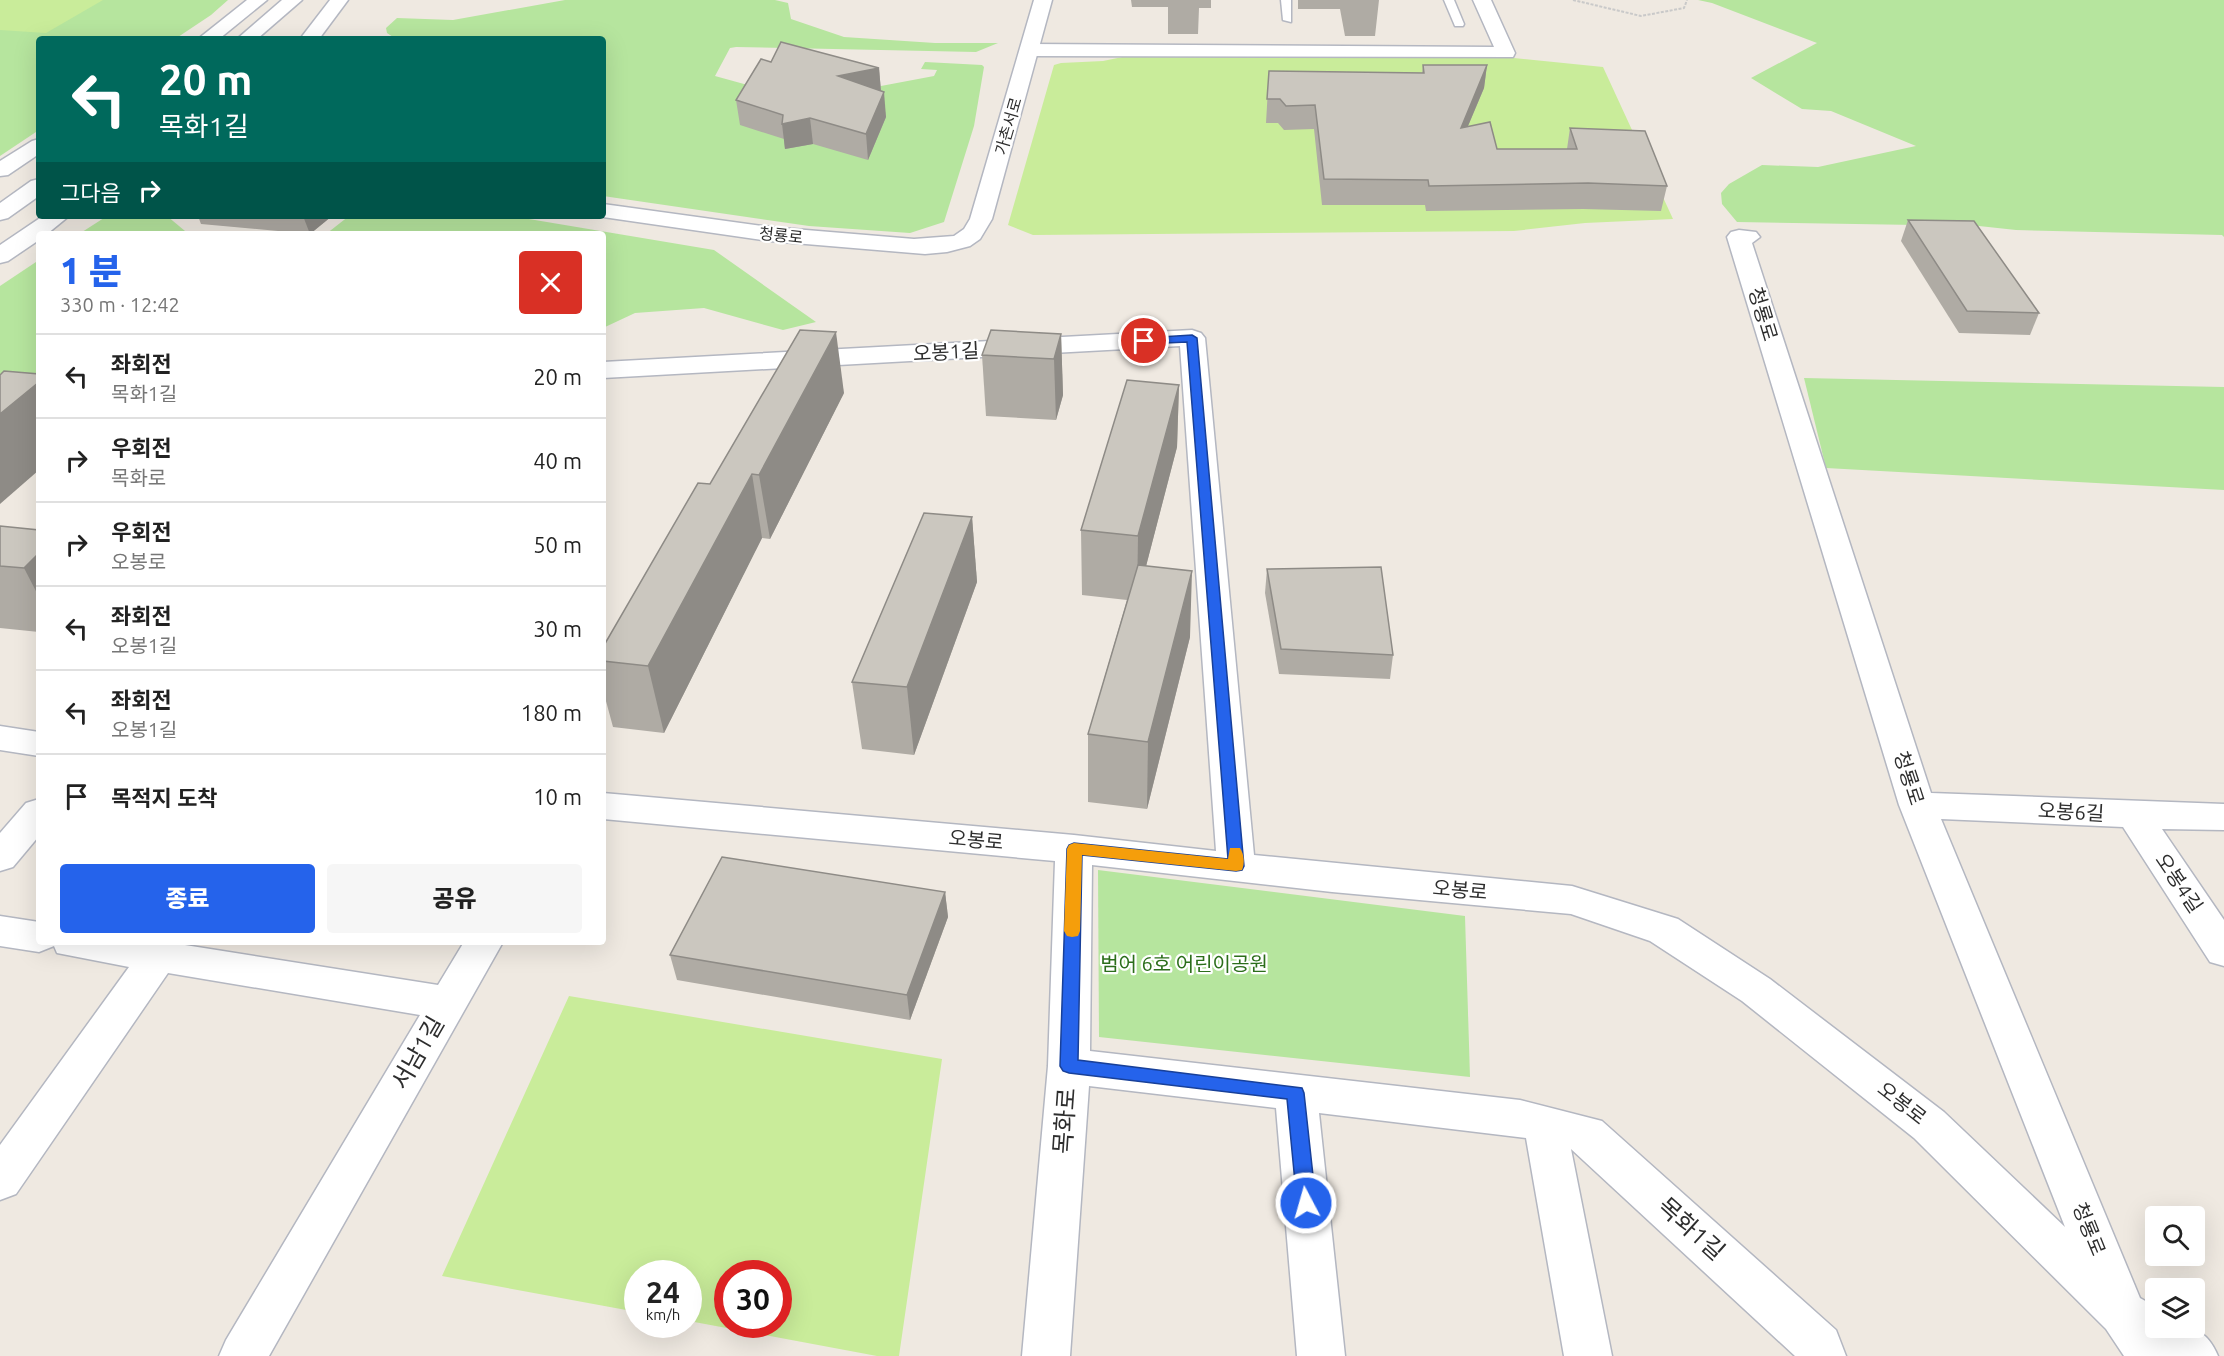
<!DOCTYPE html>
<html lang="ko">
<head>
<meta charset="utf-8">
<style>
	:root { --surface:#fff; --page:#f6f6f6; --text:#222; --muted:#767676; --line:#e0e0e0; --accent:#2563eb }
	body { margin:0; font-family:Ubuntu,"Noto Sans KR",sans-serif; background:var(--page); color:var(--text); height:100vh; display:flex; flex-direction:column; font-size:22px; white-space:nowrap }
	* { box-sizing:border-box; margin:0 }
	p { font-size:20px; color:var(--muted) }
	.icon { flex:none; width:33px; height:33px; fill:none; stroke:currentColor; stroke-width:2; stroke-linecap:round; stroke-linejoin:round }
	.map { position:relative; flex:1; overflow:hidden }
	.sheet { position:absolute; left:36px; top:231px; width:570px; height:714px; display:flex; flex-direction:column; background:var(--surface); border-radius:6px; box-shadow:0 6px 24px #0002 }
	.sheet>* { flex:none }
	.banner { position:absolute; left:36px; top:36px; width:570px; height:183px; border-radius:6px; box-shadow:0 6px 24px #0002; background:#00695c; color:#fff; overflow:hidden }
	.controls { position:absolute; left:2145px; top:1206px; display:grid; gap:12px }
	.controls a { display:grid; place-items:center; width:60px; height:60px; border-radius:6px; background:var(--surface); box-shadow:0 6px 24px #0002; font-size:30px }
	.speed { position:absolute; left:624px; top:1260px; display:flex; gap:12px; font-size:30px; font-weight:700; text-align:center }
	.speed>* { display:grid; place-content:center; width:78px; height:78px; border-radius:50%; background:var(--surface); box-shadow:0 6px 24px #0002; line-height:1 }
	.speed small { font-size:15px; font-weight:400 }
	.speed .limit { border:9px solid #d22; background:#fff; color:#111 }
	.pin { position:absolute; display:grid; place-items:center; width:51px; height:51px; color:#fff; margin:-26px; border:3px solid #fff; border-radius:50%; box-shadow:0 2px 6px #0007 }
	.me { position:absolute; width:66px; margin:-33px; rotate:354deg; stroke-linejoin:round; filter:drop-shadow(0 0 4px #0008) }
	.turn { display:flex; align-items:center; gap:21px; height:126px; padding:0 24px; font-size:27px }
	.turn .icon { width:78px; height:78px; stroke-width:2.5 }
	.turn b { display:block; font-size:42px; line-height:51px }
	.then { display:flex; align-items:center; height:57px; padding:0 24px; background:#0003; gap:12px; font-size:22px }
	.round { display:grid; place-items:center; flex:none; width:63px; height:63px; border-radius:6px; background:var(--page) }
	.headline { display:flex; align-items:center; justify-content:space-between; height:102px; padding:0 24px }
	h1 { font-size:36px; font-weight:800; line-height:45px; color:var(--accent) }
	.button { display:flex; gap:12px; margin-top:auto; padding:12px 24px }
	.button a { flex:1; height:69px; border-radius:6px; background:var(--accent); color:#fff; font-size:24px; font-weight:800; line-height:69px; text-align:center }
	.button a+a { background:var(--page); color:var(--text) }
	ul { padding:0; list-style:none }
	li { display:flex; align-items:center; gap:18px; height:84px; padding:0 24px; border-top:2px solid var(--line) }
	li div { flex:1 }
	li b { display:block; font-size:22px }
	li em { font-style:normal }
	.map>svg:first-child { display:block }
	.green { fill:#b6e59e }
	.pitch { fill:#c9ec9a; fill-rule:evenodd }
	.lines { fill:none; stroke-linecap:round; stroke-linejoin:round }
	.service-casing { stroke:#b4b7c1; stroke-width:3 }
	.minor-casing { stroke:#b4b7c1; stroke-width:3 }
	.tertiary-casing { stroke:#b4b7c1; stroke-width:3 }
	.secondary-casing { stroke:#b4b7c1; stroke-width:3 }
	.path { stroke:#c9c9c9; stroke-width:2; stroke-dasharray:3 1.5; stroke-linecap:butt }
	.service { fill:#fff; fill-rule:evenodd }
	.minor { fill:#fff; fill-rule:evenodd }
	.tertiary { fill:#fff; fill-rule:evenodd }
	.secondary { fill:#fff; fill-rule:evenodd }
	.wall { fill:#afaba4 }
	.shaded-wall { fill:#8e8b86 }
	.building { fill:#cbc7bf; stroke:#8e8b86; stroke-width:1.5 }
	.route { fill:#2563eb; stroke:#184099; stroke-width:1.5 }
	.slow { fill:#f59e0b }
	.labels { text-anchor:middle; stroke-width:4.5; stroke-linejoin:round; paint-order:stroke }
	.far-street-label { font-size:16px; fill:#2e2e2e; stroke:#fff }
	.street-label { font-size:20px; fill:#2e2e2e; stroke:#fff }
	.park-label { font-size:20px; fill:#2c6e1b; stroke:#fff }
	.near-street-label { font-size:24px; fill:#2e2e2e; stroke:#fff }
</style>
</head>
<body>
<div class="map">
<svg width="2224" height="1356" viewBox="0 0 2224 1356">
	<rect width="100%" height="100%" fill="#efe9e1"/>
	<g class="green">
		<polygon points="0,0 228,0 211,15 175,39 39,39 39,130 0,156"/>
		<polygon points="565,0 775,0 788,3 791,19 844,37 935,43 998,43 976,52 736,47 730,48 715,76 744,84 865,89 934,76 937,70 921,69 925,62 982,65 984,67 974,126 944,222 910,233 809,226 603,196 603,39 396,39 387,33 386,28 397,18 453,20"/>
		<polygon points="1698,0 2224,0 2224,237 2222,235 2016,230 1979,226 1737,222 1722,204 1721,193 1729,184 1762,165 1818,167 1916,146 1831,111 1802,109 1751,78 1817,43 1712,3"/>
		<polygon points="107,216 167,216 185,231 178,234 79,234"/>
		<polygon points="349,216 511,216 714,250 816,322 783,330 704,308 635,313 603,328 603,234 326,234"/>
		<polygon points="39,260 39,379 0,377 0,286"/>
		<polygon points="1804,378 2224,387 2224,490 1826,468"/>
		<polygon points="1098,870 1465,916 1470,1077 1099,1037"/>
	</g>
	<g class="pitch">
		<polygon points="0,0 103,0 46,33 0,30"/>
		<polygon points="1137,54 1504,57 1603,67 1673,219 1585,223 1514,231 1033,235 1008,225 1054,65 1061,63 1103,61"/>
		<path d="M569,996l373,63 -43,297h-22l-188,-35 -1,-47h-50l-1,38 -195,-36zM728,1274h50v50h-50z"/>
	</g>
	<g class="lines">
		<g class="service-casing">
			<g id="service">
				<polygon points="1281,0 1291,0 1291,22 1283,20"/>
				<polygon points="1444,0 1454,0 1464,24 1463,26 1455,26"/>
			</g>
		</g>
		<g class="minor-casing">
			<g id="minor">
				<polygon points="1473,0 1491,0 1515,53 1513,57 1029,56 1022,54 1020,50 1022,46 1029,44 1494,47"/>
				<path d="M1739,230l17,2 4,5 -8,6 179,550 293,11v26l-62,-1 62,91v46l-14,-4 -87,-135 -182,-8 199,479 16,9v21c31,0 48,-5 62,28h-94l-18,-27 -192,-191 -172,-137 -92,-60 -79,-27 -239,-22 -240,-27 -2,186 430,49 82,21 234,209 10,26h-51l-224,-207 41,207h-48l-38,-218 -207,-25 26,243h-48l-21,-248 -187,-22 -19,270h-48l26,-290 7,-205 -452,-42v-26l471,42 142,16 -36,-505 -577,32v-16l589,-32 9,3 4,5 49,517 318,31 106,33 92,60 174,133 121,115 -166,-422 -172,-568 4,-5z"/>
				<polygon points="0,726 39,732 39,756 0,750"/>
				<polygon points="39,799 39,836 13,867 0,871 0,833 26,803"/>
				<polygon points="0,916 39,922 39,942 166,942 438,985 464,942 503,942 269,1356 219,1356 226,1340 420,1015 168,973 16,1194 0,1200 0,1145 129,967 57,953 54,946 39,952 0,946"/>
			</g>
		</g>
		<g class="tertiary-casing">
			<polygon id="tertiary" points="1034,0 1052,0 992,219 980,239 970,246 947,252 925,254 770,241 596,216 603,216 603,204 770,227 914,239 954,236 964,229 970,219"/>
		</g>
		<g class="secondary-casing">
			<g id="secondary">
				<polygon points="247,0 267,0 219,39 198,39"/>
				<polygon points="282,0 302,0 257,39 237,39"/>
				<polygon points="330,0 348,0 319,39 300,39"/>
				<polygon points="39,139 39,154 8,175 0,176 0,161 32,141"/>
				<polygon points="39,179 39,196 8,218 0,220 0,203 31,181"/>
				<polygon points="43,216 69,216 47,234 39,234 39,240 8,261 0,263 0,245"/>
			</g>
		</g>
		<polyline class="path" points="1573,0 1641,16 1684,8 1687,0"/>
		<use href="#service" class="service"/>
		<use href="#minor" class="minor"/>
		<use href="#tertiary" class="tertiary"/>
		<use href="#secondary" class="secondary"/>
	</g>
	<g class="wall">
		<polygon points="1131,0 1211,0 1211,8 1199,8 1198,34 1168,34 1168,7 1132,7"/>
		<polygon points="1298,0 1379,0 1375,36 1345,36 1340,9 1298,9"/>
		<polygon points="771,62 879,68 881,91 886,117 868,160 813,144 785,149 784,139 740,125 736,100"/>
		<polygon points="1423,65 1487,65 1484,88 1468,126 1497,149 1567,149 1570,128 1667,186 1661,211 1583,209 1426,211 1425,205 1322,205 1314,129 1284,130 1278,123 1266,123 1269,71 1422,73"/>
		<polygon points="198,216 332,216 310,234 201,224"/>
		<polygon points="1908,220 2039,313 2030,335 1959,333 1901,241"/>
		<polygon points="1061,334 1063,395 1056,420 986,416 982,355"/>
		<polygon points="1179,385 1177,447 1146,566 1190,637 1147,809 1088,802 1088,734 1127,600 1082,595 1081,530"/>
		<polygon points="844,393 770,539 762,538 664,733 613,727 603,690 603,647 710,484"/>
		<polygon points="972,517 977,582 914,755 862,749 852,682"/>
		<polygon points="0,526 39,530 39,632 0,628"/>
		<polygon points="1267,569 1393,655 1390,679 1279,674 1265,593"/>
		<polygon points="945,892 948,917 910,1020 677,980 670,955"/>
	</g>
	<g class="shaded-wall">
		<polygon points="1487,65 1484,88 1457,152 1461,128"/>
		<polygon points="879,68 881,92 838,76"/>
		<polygon points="884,92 886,117 868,160 866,134"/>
		<polygon points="810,118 813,144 785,149 782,124"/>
		<polygon points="303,216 332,216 310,234"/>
		<polygon points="836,332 844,393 770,539 759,475"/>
		<polygon points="1061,334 1063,395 1056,420 1054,359"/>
		<polygon points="39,382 39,470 0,504 0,414"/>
		<polygon points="1179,385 1177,447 1137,601 1138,536"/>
		<polygon points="752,474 762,538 664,733 648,666"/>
		<polygon points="972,517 977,582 914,755 907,687"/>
		<polygon points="39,553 39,597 24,568"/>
		<polygon points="1192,571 1190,637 1147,809 1148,742"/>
		<polygon points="945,892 948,917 910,1020 907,995"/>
	</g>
	<g class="building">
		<polygon points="781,42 879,68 838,76 884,92 866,134 810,118 782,124 783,115 736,100 761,59 771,62"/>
		<polygon points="1423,65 1487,65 1461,128 1490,122 1497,149 1577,149 1570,128 1645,131 1667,186 1588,183 1429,186 1428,180 1324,179 1315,105 1286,106 1280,99 1267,99 1269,71 1424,73"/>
		<polygon points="1908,220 1974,221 2039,313 1967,311"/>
		<polygon points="800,330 836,332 759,475 752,474 648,666 603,661 603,647 698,483 710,484"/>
		<polygon points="991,330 1061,334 1054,359 982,355"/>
		<polygon points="4,371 39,374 39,382 0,414 0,375"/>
		<polygon points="1127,380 1179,385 1138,536 1081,530"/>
		<polygon points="924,513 972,517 907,687 852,682"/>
		<polygon points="0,526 39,530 39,553 24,568 0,566"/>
		<polygon points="1138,565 1192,571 1148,742 1088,734"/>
		<polygon points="1381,567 1393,655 1281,649 1267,569"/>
		<polygon points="722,857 945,892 907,995 670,955"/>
	</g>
	<polygon class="route" points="1192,335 1197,338 1244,866 1242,870 1236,871 1082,855 1078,1060 1302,1088 1304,1093 1316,1203 1313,1208 1306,1211 1300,1208 1297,1203 1287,1099 1069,1073 1063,1071 1060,1066 1067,849 1069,845 1074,843 1228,859 1187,342 1144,344 1139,341 1144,338"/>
	<path class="slow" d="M1074,843l154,16 2,-11h10c4,6 5,15 2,22l-6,1 -154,-16 -2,76 -2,5 -6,1 -5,-1 -3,-5 3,-82 2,-4z"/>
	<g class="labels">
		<g class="far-street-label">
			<text transform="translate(1008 126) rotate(-74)" y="6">가촌서로</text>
			<text transform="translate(781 235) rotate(6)" y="6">청룡로</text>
		</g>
		<g class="street-label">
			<text transform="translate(1763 314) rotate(73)" y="7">청룡로</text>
			<text transform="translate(946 352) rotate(-3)" y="7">오봉1길</text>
			<text transform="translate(1909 778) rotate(72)" y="7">청룡로</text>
			<text transform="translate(2071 812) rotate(3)" y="7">오봉6길</text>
			<text transform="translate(976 840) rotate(5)" y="7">오봉로</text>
			<text transform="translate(2179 883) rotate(56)" y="7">오봉4길</text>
			<text transform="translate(1460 890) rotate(5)" y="7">오봉로</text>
			<text transform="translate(1902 1103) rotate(38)" y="7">오봉로</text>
			<text transform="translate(2089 1229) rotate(68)" y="7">청룡로</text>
		</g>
		<g class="park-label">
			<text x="1184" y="971">범어 6호 어린이공원</text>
		</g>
		<g class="near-street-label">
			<text transform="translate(418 1053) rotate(-60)" y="8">서남1길</text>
			<text transform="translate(1065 1121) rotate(-86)" y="8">목화로</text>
			<text transform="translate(1691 1229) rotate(42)" y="8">목화1길</text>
		</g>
	</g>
</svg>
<div class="controls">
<a><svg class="icon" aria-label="search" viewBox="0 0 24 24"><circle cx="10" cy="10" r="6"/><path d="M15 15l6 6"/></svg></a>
<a><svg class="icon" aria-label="layers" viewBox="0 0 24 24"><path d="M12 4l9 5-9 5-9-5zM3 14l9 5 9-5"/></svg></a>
</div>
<div class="speed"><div>24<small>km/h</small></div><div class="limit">30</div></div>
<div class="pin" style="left:1144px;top:341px;background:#d93025"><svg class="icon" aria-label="arrive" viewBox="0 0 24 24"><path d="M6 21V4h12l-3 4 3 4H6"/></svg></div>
<svg class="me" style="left:1306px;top:1203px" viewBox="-20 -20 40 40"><circle r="17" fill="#2563eb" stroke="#fff" stroke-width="3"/><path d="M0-11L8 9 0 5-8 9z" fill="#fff"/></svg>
<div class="banner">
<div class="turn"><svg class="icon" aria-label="left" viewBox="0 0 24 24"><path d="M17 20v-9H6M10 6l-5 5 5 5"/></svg><div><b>20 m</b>목화1길</div></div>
<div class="then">그다음<svg class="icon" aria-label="right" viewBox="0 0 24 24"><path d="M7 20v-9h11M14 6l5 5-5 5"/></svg></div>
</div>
<section class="sheet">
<div class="headline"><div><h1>1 분</h1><p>330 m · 12:42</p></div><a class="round" style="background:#d93025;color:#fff"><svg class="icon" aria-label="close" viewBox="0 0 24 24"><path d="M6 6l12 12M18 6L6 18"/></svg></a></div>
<ul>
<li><svg class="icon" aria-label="left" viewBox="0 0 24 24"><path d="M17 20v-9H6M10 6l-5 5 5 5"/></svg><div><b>좌회전</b><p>목화1길</p></div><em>20 m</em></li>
<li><svg class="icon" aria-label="right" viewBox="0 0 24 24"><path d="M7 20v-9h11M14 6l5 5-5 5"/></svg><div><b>우회전</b><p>목화로</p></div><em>40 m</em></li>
<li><svg class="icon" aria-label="right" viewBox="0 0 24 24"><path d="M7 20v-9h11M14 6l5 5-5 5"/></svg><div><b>우회전</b><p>오봉로</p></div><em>50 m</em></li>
<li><svg class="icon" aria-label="left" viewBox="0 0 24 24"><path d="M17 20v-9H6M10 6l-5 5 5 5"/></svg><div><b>좌회전</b><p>오봉1길</p></div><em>30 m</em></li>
<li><svg class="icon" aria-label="left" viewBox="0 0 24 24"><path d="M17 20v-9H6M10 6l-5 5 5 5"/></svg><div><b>좌회전</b><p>오봉1길</p></div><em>180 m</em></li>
<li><svg class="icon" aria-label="arrive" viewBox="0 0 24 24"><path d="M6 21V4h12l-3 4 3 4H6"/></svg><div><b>목적지 도착</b></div><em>10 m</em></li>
</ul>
<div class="button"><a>종료</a><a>공유</a></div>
</section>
</div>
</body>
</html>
